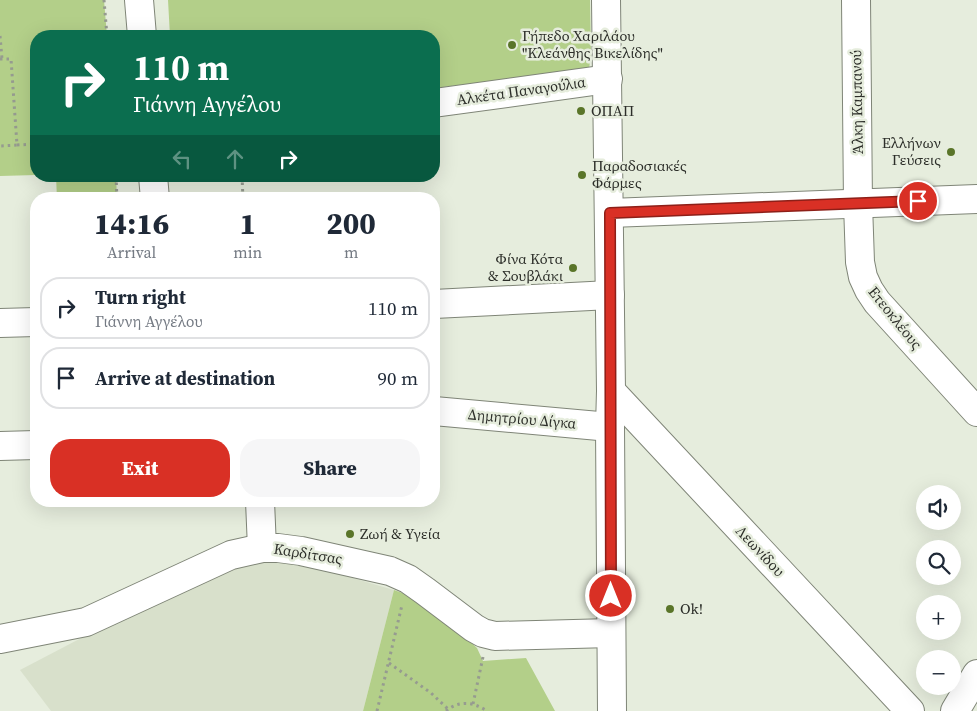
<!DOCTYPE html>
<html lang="en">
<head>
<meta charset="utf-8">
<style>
	:root { --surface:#fff; --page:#f6f6f7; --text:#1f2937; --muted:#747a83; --line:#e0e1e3; --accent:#d93025 }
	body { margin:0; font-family:"Source Serif 4",serif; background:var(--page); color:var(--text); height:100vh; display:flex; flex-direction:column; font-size:19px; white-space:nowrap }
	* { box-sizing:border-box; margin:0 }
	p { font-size:16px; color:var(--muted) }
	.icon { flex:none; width:28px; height:28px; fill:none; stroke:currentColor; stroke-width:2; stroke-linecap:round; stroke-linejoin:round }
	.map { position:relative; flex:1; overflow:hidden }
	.sheet { position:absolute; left:30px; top:192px; width:410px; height:315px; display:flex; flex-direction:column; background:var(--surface); border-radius:20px; box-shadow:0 5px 20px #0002 }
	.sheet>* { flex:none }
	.hud { position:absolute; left:30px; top:30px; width:410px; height:152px; border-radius:20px; box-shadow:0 5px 20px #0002; background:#0b6e4f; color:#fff; overflow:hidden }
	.controls { position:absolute; left:916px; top:485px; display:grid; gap:10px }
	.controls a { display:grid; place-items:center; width:45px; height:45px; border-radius:50%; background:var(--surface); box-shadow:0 5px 20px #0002; font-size:25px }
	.pin { position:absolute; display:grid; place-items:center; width:42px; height:42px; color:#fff; margin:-21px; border:2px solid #fff; border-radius:50%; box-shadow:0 1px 5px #0007 }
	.me { position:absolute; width:55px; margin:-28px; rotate:0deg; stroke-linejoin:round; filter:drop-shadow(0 0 4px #0008) }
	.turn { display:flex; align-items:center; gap:18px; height:105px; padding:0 20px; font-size:22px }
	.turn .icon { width:65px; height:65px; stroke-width:2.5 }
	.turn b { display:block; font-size:35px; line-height:42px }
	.lanes { display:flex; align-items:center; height:48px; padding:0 20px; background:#0003; justify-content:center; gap:25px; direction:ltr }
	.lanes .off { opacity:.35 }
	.eta { display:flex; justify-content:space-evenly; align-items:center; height:85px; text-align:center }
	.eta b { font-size:30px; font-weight:800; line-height:35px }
	.button { display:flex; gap:10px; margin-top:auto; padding:10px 20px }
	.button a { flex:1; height:58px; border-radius:20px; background:var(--accent); color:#fff; font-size:20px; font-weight:800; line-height:58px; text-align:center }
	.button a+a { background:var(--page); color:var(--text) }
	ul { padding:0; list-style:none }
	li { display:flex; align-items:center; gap:15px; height:62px; margin:0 10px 8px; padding:0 10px; border:2px solid var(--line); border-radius:20px }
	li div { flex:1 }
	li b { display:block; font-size:19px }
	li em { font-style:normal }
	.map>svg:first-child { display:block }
	.built { fill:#d8e0cb }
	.green { fill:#b3cf89 }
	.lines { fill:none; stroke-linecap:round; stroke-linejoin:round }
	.street-casing { stroke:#7f8577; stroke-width:30 }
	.secondary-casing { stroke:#7f8577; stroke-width:30 }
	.path { stroke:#969b90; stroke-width:3; stroke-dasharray:2.5 4; stroke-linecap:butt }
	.street { stroke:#fff; stroke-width:28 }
	.secondary { stroke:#fff; stroke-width:28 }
	.route-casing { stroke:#8d1f18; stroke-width:12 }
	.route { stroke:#d93025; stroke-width:9 }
	.poi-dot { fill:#5a7529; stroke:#e6eddd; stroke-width:2 }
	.labels { text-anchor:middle; stroke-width:5; stroke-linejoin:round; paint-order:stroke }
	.poi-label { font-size:15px; fill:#2c2e29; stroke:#e6eddd; text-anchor:start }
	.street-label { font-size:15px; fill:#2c2e29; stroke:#e6eddd }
</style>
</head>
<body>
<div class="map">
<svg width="977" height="711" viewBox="0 0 977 711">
	<rect width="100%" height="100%" fill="#e6eddd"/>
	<polygon class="built" points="291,560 394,590 363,711 51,711 20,670 175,589 228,564"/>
	<g class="green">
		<polygon points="0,0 104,0 107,36 36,36 36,175 0,176"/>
		<polygon points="168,0 590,0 591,53 589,70 434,88 434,36 170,36"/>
		<polygon points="56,176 116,176 117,199 57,199"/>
		<polygon points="394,590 411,596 448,621 477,648 483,661 526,658 555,711 363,711"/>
	</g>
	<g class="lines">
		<g class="street-casing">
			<g id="street">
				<polyline points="139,0 142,36"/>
				<polyline points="856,0 858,204 860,262 863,277 869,290 877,302 977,412"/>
				<polyline points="434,103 608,79"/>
				<polyline points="153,176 155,199"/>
				<polyline points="434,304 610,295"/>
				<polyline points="0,323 36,322"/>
				<polyline points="611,391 910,711"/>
				<polyline points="434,411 610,427"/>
				<polyline points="0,446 36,445"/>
				<polyline points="260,501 262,548"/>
				<polyline points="0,639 86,622 231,555 262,548 278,548 301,551 390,571 408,579 425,591 474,628 483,633 495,636 611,633"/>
				<polyline points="955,711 977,674"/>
			</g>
		</g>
		<g class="secondary-casing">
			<g id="secondary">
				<polyline points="606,0 611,391 610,427 612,711"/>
				<polyline points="610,213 977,199"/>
			</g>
		</g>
		<g class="path">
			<polyline points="104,0 107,36"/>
			<polyline points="0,36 2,59"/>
			<polyline points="0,59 11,59 17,145 0,146"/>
			<polyline points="17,145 36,144"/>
			<polyline points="116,176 117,199"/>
			<polyline points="242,176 243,199"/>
			<polyline points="389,663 431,693 448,709"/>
			<polyline points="473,704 483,657"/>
			<polyline points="377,711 402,605"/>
			<path d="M446,711c13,-11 28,-9 41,0"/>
		</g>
		<use href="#street" class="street"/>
		<use href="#secondary" class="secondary"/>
	</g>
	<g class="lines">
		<g class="route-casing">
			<polyline id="route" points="611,596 610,213 918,201"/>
		</g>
		<use href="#route" class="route"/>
	</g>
	<g class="poi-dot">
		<circle cx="512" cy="45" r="5"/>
		<circle cx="581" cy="111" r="5"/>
		<circle cx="951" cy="152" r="5"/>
		<circle cx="582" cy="175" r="5"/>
		<circle cx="573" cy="268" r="5"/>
		<circle cx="350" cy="534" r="5"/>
		<circle cx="670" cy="609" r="5"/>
	</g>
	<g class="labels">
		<g class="poi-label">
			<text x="522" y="41">Γήπεδο Χαριλάου<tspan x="522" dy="17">"Κλεάνθης Βικελίδης"</tspan></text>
			<text x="591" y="116">ΟΠΑΠ</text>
			<text x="941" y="148" text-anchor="end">Ελλήνων<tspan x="941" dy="17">Γεύσεις</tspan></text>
			<text x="592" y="171">Παραδοσιακές<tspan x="592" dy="17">Φάρμες</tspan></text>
			<text x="563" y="264" text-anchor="end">Φίνα Κότα<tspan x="563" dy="17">&amp; Σουβλάκι</tspan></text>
			<text x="360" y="539">Ζωή &amp; Υγεία</text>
			<text x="680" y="614">Ok!</text>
		</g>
		<g class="street-label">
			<text transform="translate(521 91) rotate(-8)" y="5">Αλκέτα Παναγούλια</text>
			<text transform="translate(857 102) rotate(-91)" y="5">Άλκη Καμπανού</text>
			<text transform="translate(895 318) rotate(51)" y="5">Ετεοκλέους</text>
			<text transform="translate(522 419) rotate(5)" y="5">Δημητρίου Δίγκα</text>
			<text transform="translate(760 551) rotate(47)" y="5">Λεωνίδου</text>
			<text transform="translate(308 554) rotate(9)" y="5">Καρδίτσας</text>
		</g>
	</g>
</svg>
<div class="controls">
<a><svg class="icon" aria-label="sound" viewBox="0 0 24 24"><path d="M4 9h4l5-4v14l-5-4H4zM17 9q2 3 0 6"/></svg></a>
<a><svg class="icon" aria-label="search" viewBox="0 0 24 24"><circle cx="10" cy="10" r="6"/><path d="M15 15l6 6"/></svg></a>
<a>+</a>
<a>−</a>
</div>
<div class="pin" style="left:918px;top:201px;background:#d93025"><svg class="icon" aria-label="arrive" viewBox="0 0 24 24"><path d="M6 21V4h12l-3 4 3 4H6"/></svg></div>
<svg class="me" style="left:611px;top:596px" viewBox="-20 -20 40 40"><circle r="17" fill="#d93025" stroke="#fff" stroke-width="3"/><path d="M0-11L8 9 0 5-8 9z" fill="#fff"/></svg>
<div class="hud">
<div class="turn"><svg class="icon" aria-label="right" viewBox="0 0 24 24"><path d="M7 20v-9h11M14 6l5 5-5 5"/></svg><div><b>110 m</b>Γιάννη Αγγέλου</div></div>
<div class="lanes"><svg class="icon off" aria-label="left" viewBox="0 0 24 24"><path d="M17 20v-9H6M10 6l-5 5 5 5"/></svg><svg class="icon off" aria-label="ahead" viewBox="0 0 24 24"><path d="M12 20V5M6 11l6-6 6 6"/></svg><svg class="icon" aria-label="right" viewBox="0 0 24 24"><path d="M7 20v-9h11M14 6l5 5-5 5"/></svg></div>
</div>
<section class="sheet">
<div class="eta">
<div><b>14:16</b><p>Arrival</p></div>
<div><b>1</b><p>min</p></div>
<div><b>200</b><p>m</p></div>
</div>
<ul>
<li><svg class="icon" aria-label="right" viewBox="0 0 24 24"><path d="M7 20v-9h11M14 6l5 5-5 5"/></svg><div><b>Turn right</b><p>Γιάννη Αγγέλου</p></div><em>110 m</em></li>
<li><svg class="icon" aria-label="arrive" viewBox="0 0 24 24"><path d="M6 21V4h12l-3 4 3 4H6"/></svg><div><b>Arrive at destination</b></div><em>90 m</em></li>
</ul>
<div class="button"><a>Exit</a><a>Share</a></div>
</section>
</div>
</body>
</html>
